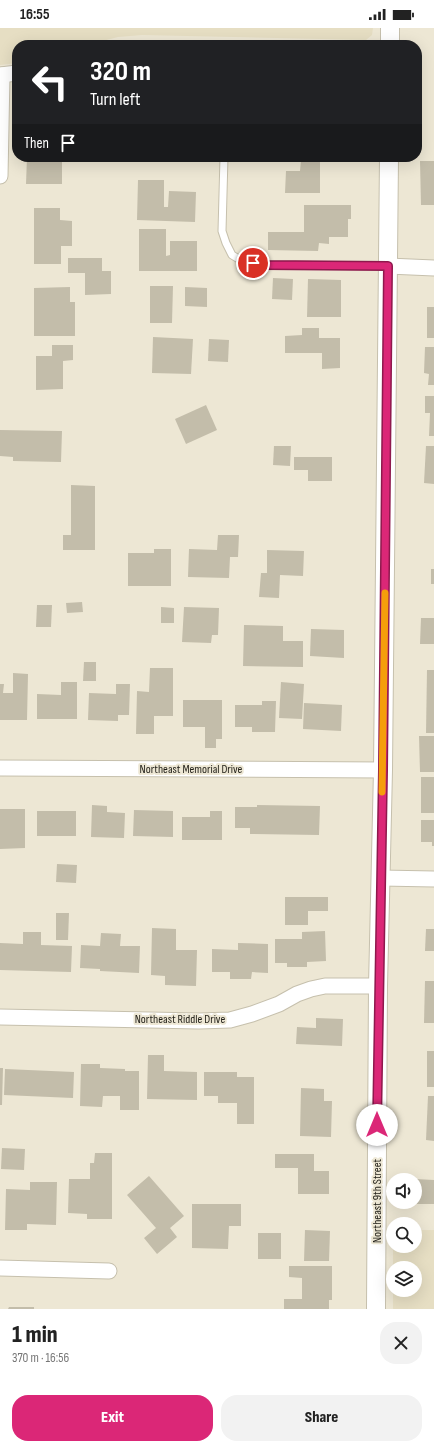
<!DOCTYPE html>
<html lang="en">
<head>
<meta charset="utf-8">
<style>
	:root { --surface:#fff; --page:#f2f2f2; --text:#222; --muted:#767676; --accent:#db2777 }
	body { margin:0; font-family:"Sofia Sans Condensed",sans-serif; background:var(--page); color:var(--text); height:100vh; display:flex; flex-direction:column; font-size:15px; white-space:nowrap }
	* { box-sizing:border-box; margin:0 }
	p { font-size:13px; color:var(--muted) }
	.icon { flex:none; width:22px; height:22px; fill:none; stroke:currentColor; stroke-width:2; stroke-linecap:round; stroke-linejoin:round }
	.map { position:relative; height:1281px; overflow:hidden }
	.details { display:flex; flex-direction:column; background:var(--surface); flex:1 }
	.details>* { flex:none }
	.banner { position:absolute; left:12px; top:12px; width:410px; height:122px; border-radius:16px; box-shadow:0 4px 16px #0002; background:#202124; color:#fff; overflow:hidden }
	.controls { position:absolute; left:386px; top:1145px; display:grid; gap:8px }
	.controls a { display:grid; place-items:center; width:36px; height:36px; border-radius:50%; background:var(--surface); box-shadow:0 4px 16px #0002; font-size:20px }
	.pin { position:absolute; display:grid; place-items:center; width:34px; height:34px; color:#fff; margin:-17px; border:2px solid #fff; border-radius:50%; box-shadow:0 1px 4px #0007 }
	.me { position:absolute; width:44px; margin:-22px; rotate:0deg; stroke-linejoin:round; filter:drop-shadow(0 0 3px #0008) }
	.turn { display:flex; align-items:center; gap:14px; height:84px; padding:0 12px; font-size:18px }
	.turn .icon { width:52px; height:52px; stroke-width:2.5 }
	.turn b { display:block; font-size:28px; line-height:34px }
	.then { display:flex; align-items:center; height:38px; padding:0 12px; background:#0003; gap:8px; font-size:15px }
	.round { display:grid; place-items:center; flex:none; width:42px; height:42px; border-radius:16px; background:var(--page) }
	.headline { display:flex; align-items:center; justify-content:space-between; height:68px; padding:0 12px }
	h1 { font-size:24px; font-weight:800; line-height:30px }
	.action { display:flex; gap:8px; margin-top:auto; padding:8px 12px }
	.action a { flex:1; height:46px; border-radius:16px; background:var(--accent); color:#fff; font-size:16px; font-weight:800; line-height:46px; text-align:center }
	.action a+a { background:var(--page); color:var(--text) }
	.status { display:flex; justify-content:space-between; align-items:center; height:28px; padding:0 20px; background:var(--surface); direction:ltr }
	.status svg { height:11px; fill:currentColor }
	.map>svg:first-child { display:block }
	.built { fill:#e6dec3; fill-rule:evenodd }
	.building { fill:#c3bdaa }
	.lines { fill:none; stroke-linecap:round; stroke-linejoin:round }
	.service-casing { stroke:#c6c0ad; stroke-width:9 }
	.minor-casing { stroke:#c6c0ad; stroke-width:17 }
	.tertiary-casing { stroke:#c6c0ad; stroke-width:20 }
	.service { stroke:#fff; stroke-width:7 }
	.minor { stroke:#fff; stroke-width:15 }
	.tertiary { stroke:#fff; stroke-width:18 }
	.route-casing { stroke:#8e194d; stroke-width:10 }
	.route { stroke:#db2777; stroke-width:7 }
	.slow { stroke:#f59e0b; stroke-width:7 }
	.labels { text-anchor:middle; stroke-width:4; stroke-linejoin:round; paint-order:stroke }
	.street-label { font-size:12px; fill:#1f1d16; stroke:#ede7d4 }
</style>
</head>
<body>
<div class="status"><b>16:55</b><svg viewBox="0 0 49 12"><path d="M0 12V9h3v3zM5 12V6h3v6zM10 12V3h3v9zM15 12V0h3v12zM26 1h20v11H26zM47 4h2v5h-2z"/></svg></div>
<div class="map">
<svg width="434" height="1281" viewBox="0 0 434 1281">
	<rect width="100%" height="100%" fill="#ede7d4"/>
	<g class="built">
		<polygon points="0,0 373,0 372,7 366,12 142,7 118,9 87,17 17,17 17,35 0,37"/>
		<path d="M415,1202h19v79h-41v-63h22zM393,1240h22v22h-22z"/>
	</g>
	<g class="building">
		<polygon points="27,129 62,129 62,156 26,156"/>
		<rect x="72" y="129" width="40" height="4"/>
		<polygon points="285,129 333,129 333,131 320,131 320,165 285,165 286,143 300,143 301,132 285,132"/>
		<polygon points="420,133 434,133 434,177 421,177"/>
		<polygon points="138,152 164,152 164,179 168,179 169,163 196,164 195,194 137,192"/>
		<polygon points="304,177 351,177 351,191 348,191 348,209 329,209 329,216 319,215 318,223 268,222 268,204 304,204"/>
		<polygon points="34,180 60,180 60,192 72,193 72,218 61,218 61,236 34,236"/>
		<polygon points="139,201 166,201 166,228 170,227 170,213 197,213 197,243 139,243"/>
		<polygon points="68,230 102,230 102,243 111,243 111,266 85,267 85,245 68,245"/>
		<polygon points="273,250 293,251 292,272 272,271"/>
		<polygon points="308,251 341,252 341,289 307,289"/>
		<polygon points="150,258 173,258 172,295 150,295"/>
		<polygon points="70,259 70,274 75,274 75,308 34,308 34,260"/>
		<polygon points="185,259 207,260 207,279 185,278"/>
		<rect x="427" y="279" width="7" height="31"/>
		<polygon points="302,300 319,300 319,310 340,310 340,340 322,341 322,325 285,325 285,308 302,307"/>
		<polygon points="153,309 193,311 191,346 152,345"/>
		<polygon points="209,311 229,312 228,334 208,333"/>
		<polygon points="52,317 73,317 73,332 63,333 63,361 36,362 36,328 52,328"/>
		<polygon points="425,319 434,319 434,357 428,357 429,346 424,345"/>
		<polygon points="425,368 434,368 434,408 429,408 430,385 425,385"/>
		<polygon points="206,377 217,402 186,416 175,391"/>
		<polygon points="0,402 62,403 61,434 13,433 13,429 0,428"/>
		<polygon points="274,418 291,418 290,438 273,437"/>
		<polygon points="426,418 434,418 434,456 424,455"/>
		<polygon points="294,429 332,429 332,453 308,453 308,442 294,442"/>
		<polygon points="71,457 95,458 95,522 63,522 63,507 71,507"/>
		<polygon points="218,507 239,507 238,529 230,529 229,550 188,549 189,521 217,522"/>
		<polygon points="154,521 171,521 171,558 128,558 128,525 154,525"/>
		<polygon points="267,522 304,523 303,548 280,547 279,570 259,569 261,545 267,545"/>
		<rect x="431" y="541" width="3" height="15"/>
		<polygon points="82,574 83,584 67,585 66,575"/>
		<polygon points="37,577 52,577 51,599 36,599"/>
		<polygon points="161,579 174,580 174,595 161,595"/>
		<polygon points="184,579 219,580 218,607 212,607 211,615 182,614"/>
		<polygon points="421,590 434,590 434,616 420,616"/>
		<polygon points="244,597 283,598 283,613 303,613 303,639 243,638"/>
		<polygon points="311,601 344,602 344,630 310,628"/>
		<polygon points="84,634 96,634 96,653 83,653"/>
		<polygon points="150,640 173,640 173,688 154,688 154,706 136,706 137,663 149,664"/>
		<polygon points="427,642 434,642 434,705 426,705"/>
		<polygon points="13,645 28,646 27,692 0,692 0,656 4,656 3,665 13,665"/>
		<polygon points="61,654 77,654 77,691 37,691 37,666 61,667"/>
		<polygon points="281,654 304,656 302,691 279,690"/>
		<polygon points="116,656 130,656 129,687 118,687 118,693 88,692 89,665 116,666"/>
		<polygon points="183,672 222,672 222,711 216,711 216,720 205,720 205,699 183,699"/>
		<polygon points="262,673 276,673 275,704 252,704 252,699 235,699 235,677 262,677"/>
		<polygon points="304,675 342,677 341,703 303,701"/>
		<polygon points="419,708 434,708 434,744 420,744"/>
		<rect x="421" y="749" width="13" height="36"/>
		<polygon points="92,777 107,778 107,784 125,785 124,810 91,809"/>
		<polygon points="257,777 320,778 319,807 250,806 250,800 235,800 235,779 257,779"/>
		<polygon points="0,781 25,781 25,820 0,821"/>
		<polygon points="134,782 173,783 173,809 133,808"/>
		<rect x="37" y="783" width="39" height="25"/>
		<polygon points="210,783 222,783 222,812 182,812 182,789 210,789"/>
		<polygon points="421,792 434,792 434,818 432,818 432,814 421,814"/>
		<polygon points="57,836 77,837 76,855 56,854"/>
		<polygon points="285,869 328,869 328,883 308,883 308,897 285,897"/>
		<polygon points="56,885 69,885 68,912 56,912"/>
		<polygon points="152,900 176,901 176,922 197,922 196,958 165,957 165,948 151,947"/>
		<polygon points="426,901 434,901 434,923 425,923"/>
		<polygon points="325,903 326,933 307,934 307,939 287,939 287,935 275,935 275,911 302,911 302,904"/>
		<polygon points="23,904 41,904 41,917 72,918 71,944 0,942 0,915 23,916"/>
		<polygon points="101,905 121,906 120,918 140,918 139,945 100,943 100,941 80,940 81,917 100,918"/>
		<polygon points="238,915 268,916 268,945 252,944 251,951 230,951 230,944 212,944 212,921 238,922"/>
		<polygon points="425,953 434,953 434,995 424,995"/>
		<polygon points="316,990 343,991 342,1018 296,1016 297,999 316,1000"/>
		<rect x="427" y="1023" width="7" height="36"/>
		<polygon points="148,1027 164,1027 164,1043 197,1044 197,1072 147,1071"/>
		<polygon points="81,1036 100,1036 100,1040 125,1041 125,1043 139,1043 139,1082 120,1082 120,1068 103,1068 102,1079 80,1078"/>
		<polygon points="0,1040 3,1040 2,1077 0,1077"/>
		<polygon points="5,1041 74,1044 73,1070 4,1067"/>
		<polygon points="204,1044 237,1044 237,1049 254,1049 254,1096 237,1096 237,1075 218,1075 218,1068 204,1068"/>
		<polygon points="301,1060 324,1061 324,1073 332,1073 331,1109 300,1108"/>
		<polygon points="428,1068 434,1068 434,1113 426,1112"/>
		<polygon points="2,1120 25,1121 24,1142 1,1141"/>
		<polygon points="95,1125 112,1125 112,1191 87,1191 87,1186 68,1185 69,1151 90,1151 90,1135 94,1135"/>
		<polygon points="275,1126 314,1126 314,1143 329,1143 329,1166 298,1166 298,1140 275,1140"/>
		<polygon points="149,1148 184,1188 170,1200 177,1209 157,1226 144,1210 156,1200 127,1167"/>
		<polygon points="415,1151 434,1152 434,1176 412,1176 412,1174 415,1174"/>
		<polygon points="30,1154 57,1154 56,1197 27,1196 27,1202 5,1202 6,1161 30,1162"/>
		<polygon points="192,1176 241,1176 241,1198 229,1198 228,1221 192,1220"/>
		<polygon points="305,1202 330,1203 329,1233 304,1233"/>
		<rect x="258" y="1205" width="23" height="26"/>
		<polygon points="289,1238 332,1238 332,1272 329,1272 329,1281 284,1281 284,1271 302,1271 302,1250 289,1249"/>
		<polygon points="9,1279 34,1279 34,1281 8,1281"/>
	</g>
	<g class="lines">
		<g class="service-casing">
			<polyline id="service" points="224,129 222,203 226,215 232,227 242,233 264,237 388,238"/>
		</g>
		<g class="minor-casing">
			<g id="minor">
				<polyline points="0,47 17,45"/>
				<polyline points="0,148 2,47"/>
				<polyline points="388,238 434,240"/>
				<polyline points="0,740 383,742"/>
				<polyline points="381,850 434,851"/>
				<polyline points="0,989 199,993 230,992 252,986 279,976 297,966 311,961 325,958 378,958"/>
				<polyline points="0,1240 109,1243"/>
			</g>
		</g>
		<g class="tertiary-casing">
			<g id="tertiary">
				<polyline points="390,0 390,17"/>
				<polyline points="376,1281 378,958 383,742 389,129"/>
			</g>
		</g>
		<use href="#service" class="service"/>
		<use href="#minor" class="minor"/>
		<use href="#tertiary" class="tertiary"/>
	</g>
	<g class="lines">
		<g class="route-casing">
			<polyline id="route" points="253,235 264,237 388,238 383,742 377,1097"/>
		</g>
		<use href="#route" class="route"/>
		<polyline class="slow" points="382,764 385,565"/>
	</g>
	<g class="labels">
		<g class="street-label">
			<text x="191" y="745">Northeast Memorial Drive</text>
			<text x="180" y="995">Northeast Riddle Drive</text>
			<text transform="translate(377 1173) rotate(-90)" y="4">Northeast 9th Street</text>
		</g>
	</g>
</svg>
<div class="controls">
<a><svg class="icon" aria-label="sound" viewBox="0 0 24 24"><path d="M4 9h4l5-4v14l-5-4H4zM17 9q2 3 0 6"/></svg></a>
<a><svg class="icon" aria-label="search" viewBox="0 0 24 24"><circle cx="10" cy="10" r="6"/><path d="M15 15l6 6"/></svg></a>
<a><svg class="icon" aria-label="layers" viewBox="0 0 24 24"><path d="M12 4l9 5-9 5-9-5zM3 14l9 5 9-5"/></svg></a>
</div>
<div class="pin" style="left:253px;top:235px;background:#d93025"><svg class="icon" aria-label="arrive" viewBox="0 0 24 24"><path d="M6 21V4h12l-3 4 3 4H6"/></svg></div>
<svg class="me" style="left:377px;top:1097px" viewBox="-20 -20 40 40"><circle r="19" fill="#fff"/><path d="M0-13L10 11 0 6-10 11z" fill="#db2777"/></svg>
<div class="banner">
<div class="turn"><svg class="icon" aria-label="left" viewBox="0 0 24 24"><path d="M17 20v-9H6M10 6l-5 5 5 5"/></svg><div><b>320 m</b>Turn left</div></div>
<div class="then">Then<svg class="icon" aria-label="arrive" viewBox="0 0 24 24"><path d="M6 21V4h12l-3 4 3 4H6"/></svg></div>
</div>
</div>
<section class="details">
<div class="headline"><div><h1>1 min</h1><p>370 m · 16:56</p></div><a class="round"><svg class="icon" aria-label="close" viewBox="0 0 24 24"><path d="M6 6l12 12M18 6L6 18"/></svg></a></div>
<div class="action"><a>Exit</a><a>Share</a></div>
</section>
</body>
</html>
